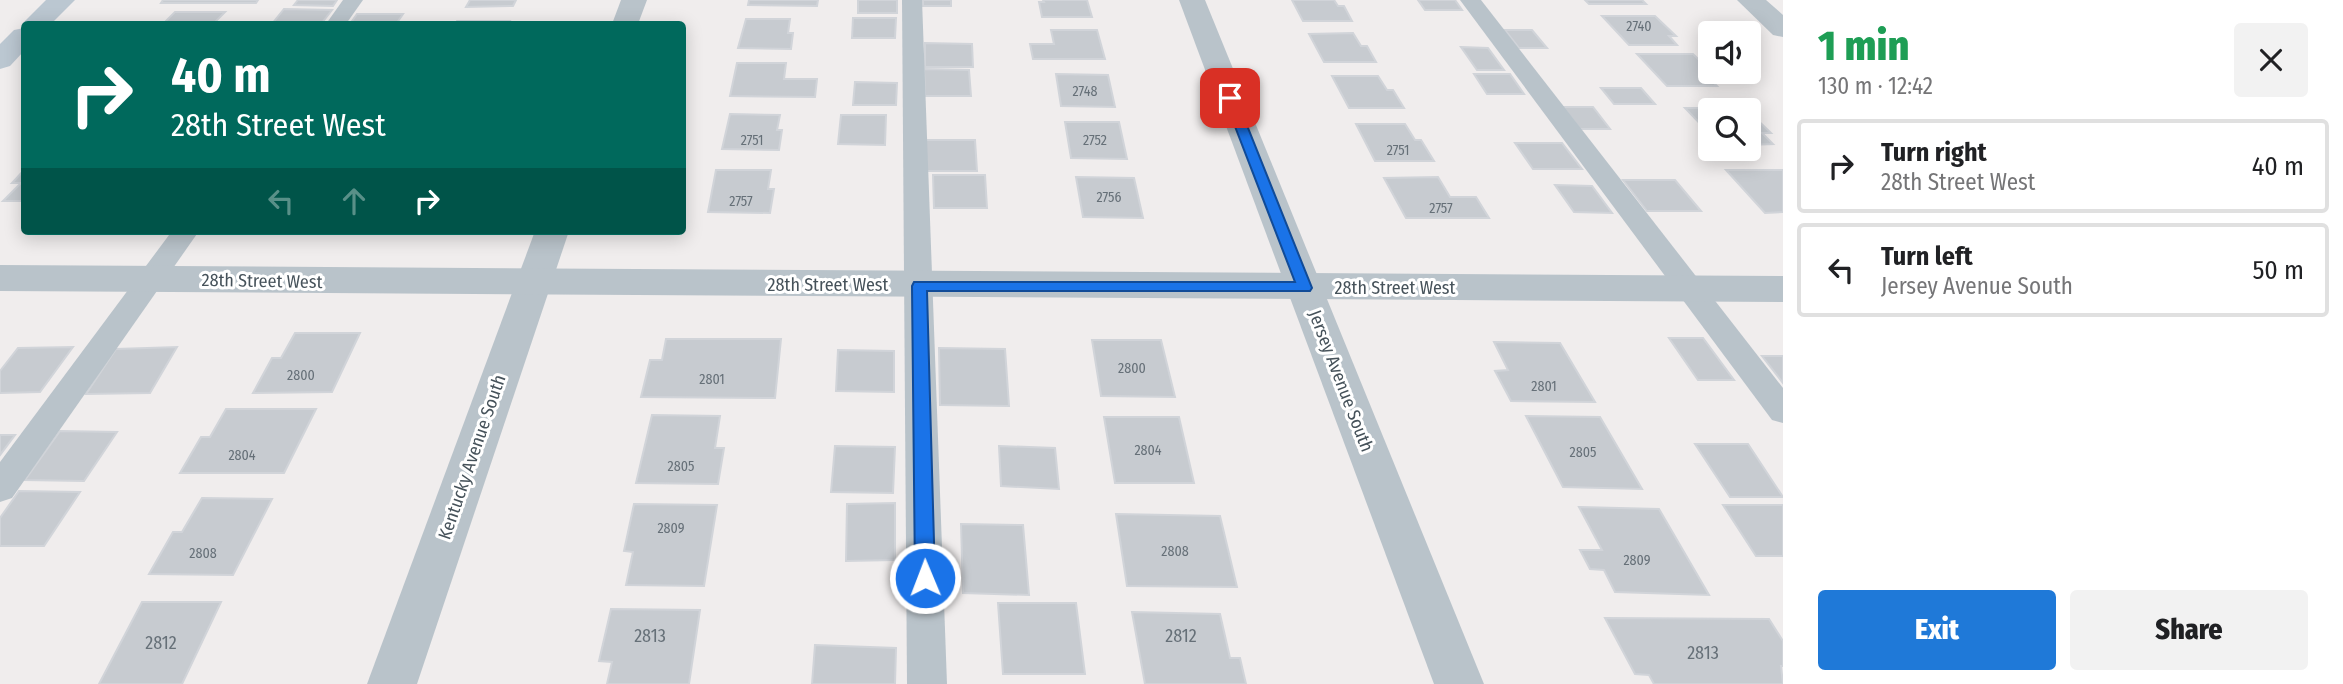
<!DOCTYPE html>
<html lang="en">
<head>
<meta charset="utf-8">
<style>
	:root { --surface:#fff; --page:#f2f2f2; --text:#202124; --muted:#757577; --line:#e0e0e0; --accent:#1f79d8 }
	body { margin:0; font-family:"Fira Sans Condensed",sans-serif; background:var(--page); color:var(--text); height:100vh; display:flex; flex-direction:column; font-size:26px; white-space:nowrap }
	* { box-sizing:border-box; margin:0 }
	p { font-size:23px; color:var(--muted) }
	.icon { flex:none; width:38px; height:38px; fill:none; stroke:currentColor; stroke-width:2; stroke-linecap:round; stroke-linejoin:round }
	.map { position:relative; flex:1; overflow:hidden }
	.sheet { display:flex; flex-direction:column; background:var(--surface); width:560px }
	.sheet>* { flex:none }
	.banner { position:absolute; left:21px; top:21px; width:665px; height:214px; border-radius:7px; box-shadow:0 4px 18px #0003; background:#00695c; color:#fff; overflow:hidden }
	.tools { position:absolute; left:1698px; top:21px; display:grid; gap:14px }
	.tools a { display:grid; place-items:center; width:63px; height:63px; border-radius:7px; background:var(--surface); box-shadow:0 4px 18px #0003; font-size:35px }
	.pin { position:absolute; display:grid; place-items:center; width:60px; height:60px; color:#fff; margin:-30px; border-radius:14px; box-shadow:0 4px 10px #0006 }
	.me { position:absolute; width:77px; margin:-38px; rotate:359deg; stroke-linejoin:round; filter:drop-shadow(0 0 5px #0008) }
	.turn { display:flex; align-items:center; gap:24px; height:147px; padding:0 35px; font-size:32px }
	.turn .icon { width:91px; height:91px; stroke-width:2.5 }
	.turn b { display:block; font-size:49px; line-height:60px }
	.lanes { display:flex; align-items:center; height:66px; padding:0 35px; background:#0003; justify-content:center; gap:35px; direction:ltr }
	.lanes .off { opacity:.35 }
	.round { display:grid; place-items:center; flex:none; width:74px; height:74px; border-radius:7px; background:var(--page) }
	.overview { display:flex; align-items:center; justify-content:space-between; height:119px; padding:0 35px }
	h1 { font-size:42px; font-weight:800; line-height:52px; color:#1e9e55 }
	.action { display:flex; gap:14px; margin-top:auto; padding:14px 35px }
	.action a { flex:1; height:80px; border-radius:7px; background:var(--accent); color:#fff; font-size:28px; font-weight:800; line-height:80px; text-align:center }
	.action a+a { background:var(--page); color:var(--text) }
	ul { padding:0; list-style:none }
	li { display:flex; align-items:center; gap:21px; height:94px; margin:0 14px 10px; padding:0 21px; border:4px solid var(--line); border-radius:7px }
	li div { flex:1 }
	li b { display:block; font-size:26px }
	li em { font-style:normal }
	main { display:flex; flex:1; min-height:0 }
	.map>svg:first-child { display:block }
	.building { fill:#c7cbd0; stroke:#d1d4d9; stroke-width:2 }
	.lines { fill:none; stroke-linecap:round; stroke-linejoin:round }
	.service { fill:#b9c3ca; fill-rule:evenodd }
	.minor { fill:#b9c3ca; fill-rule:evenodd }
	.tertiary { fill:#b9c3ca; fill-rule:evenodd }
	.secondary { fill:#bbc7d1; fill-rule:evenodd }
	.route { fill:#1a73e8; stroke:#114b97; stroke-width:2 }
	.labels { text-anchor:middle; stroke-width:6; stroke-linejoin:round; paint-order:stroke }
	.number-label { font-size:14px; fill:#667078 }
	.street-label { font-size:18px; fill:#46525a; stroke:#fff }
	.near-number-label { font-size:18px; fill:#667078 }
</style>
</head>
<body>
<main>
<div class="map">
<svg width="1783" height="684" viewBox="0 0 1783 684">
	<rect width="100%" height="100%" fill="#f0eded"/>
	<g class="building">
		<polygon points="163,0 258,0 256,3 161,3"/>
		<polygon points="298,0 337,0 333,6 294,5"/>
		<polygon points="470,0 516,0 513,6 466,7"/>
		<polygon points="749,0 818,0 817,6 748,5"/>
		<rect x="858" y="0" width="39" height="13"/>
		<rect x="923" y="0" width="28" height="6"/>
		<polygon points="1043,0 1087,0 1092,17 1042,17 1039,2 1044,2"/>
		<polygon points="1292,0 1334,0 1338,6 1344,6 1352,21 1303,21"/>
		<polygon points="1418,0 1455,0 1462,10 1425,10"/>
		<polygon points="1585,0 1642,0 1646,4 1589,4"/>
		<polygon points="284,9 332,10 321,24 272,24"/>
		<polygon points="175,12 225,12 213,24 163,24"/>
		<polygon points="357,14 403,14 396,24 350,24"/>
		<polygon points="1602,16 1655,16 1676,36 1669,36 1677,45 1629,45"/>
		<polygon points="853,18 896,18 895,38 852,38"/>
		<polygon points="746,19 790,19 788,33 793,33 791,49 738,48"/>
		<polygon points="457,21 510,21 509,24 455,24"/>
		<polygon points="1051,30 1097,30 1105,59 1033,59 1030,44 1054,44"/>
		<polygon points="1505,30 1532,30 1547,48 1519,48"/>
		<polygon points="1353,33 1361,46 1367,46 1376,62 1324,62 1309,34"/>
		<polygon points="925,43 972,44 973,67 925,67"/>
		<polygon points="1461,47 1488,48 1504,70 1477,70"/>
		<polygon points="1637,54 1693,54 1715,76 1707,76 1717,86 1667,86"/>
		<polygon points="737,63 786,63 784,79 817,79 815,97 730,96"/>
		<polygon points="924,69 969,70 971,96 925,96"/>
		<polygon points="1056,74 1108,75 1115,107 1061,106"/>
		<polygon points="1474,74 1510,74 1524,94 1487,94"/>
		<polygon points="1332,76 1378,76 1387,90 1393,90 1404,108 1349,108"/>
		<polygon points="855,82 897,83 896,105 853,105"/>
		<polygon points="1601,88 1641,88 1655,104 1614,104"/>
		<polygon points="1563,107 1593,107 1610,129 1580,129"/>
		<polygon points="1685,108 1745,108 1747,110 1710,110 1710,134"/>
		<polygon points="1748,111 1771,133 1762,133 1773,144 1748,145"/>
		<polygon points="730,114 780,115 777,130 782,130 779,150 722,149"/>
		<polygon points="841,115 886,115 885,145 838,144"/>
		<polygon points="1065,122 1119,122 1127,159 1071,158"/>
		<polygon points="1356,124 1405,124 1415,140 1421,140 1434,161 1375,161"/>
		<polygon points="925,140 975,140 977,171 926,171"/>
		<polygon points="1515,143 1562,143 1582,169 1533,169"/>
		<polygon points="24,170 24,201 3,201 21,183 12,183"/>
		<polygon points="716,170 771,170 768,189 774,189 770,213 708,212"/>
		<polygon points="1726,170 1783,170 1783,212 1765,213"/>
		<polygon points="933,175 985,175 987,208 934,208"/>
		<polygon points="1076,177 1134,178 1143,218 1083,217"/>
		<polygon points="1438,177 1450,197 1476,197 1489,218 1406,218 1384,178"/>
		<polygon points="1623,180 1675,180 1701,211 1647,211"/>
		<polygon points="1555,185 1592,186 1612,213 1574,212"/>
		<polygon points="295,333 360,333 332,392 253,393 272,358 281,358"/>
		<polygon points="1669,338 1703,338 1734,380 1698,380"/>
		<polygon points="666,339 781,339 775,398 641,397 650,360 662,360"/>
		<polygon points="1092,340 1161,340 1175,397 1101,396"/>
		<polygon points="1494,342 1560,343 1595,402 1511,401 1495,371 1508,370"/>
		<polygon points="73,347 40,392 0,393 0,371 18,348"/>
		<polygon points="177,347 150,393 86,394 116,349"/>
		<polygon points="939,348 1005,349 1009,406 940,405"/>
		<polygon points="838,350 894,351 894,392 836,391"/>
		<polygon points="1762,356 1783,356 1783,383"/>
		<polygon points="226,409 316,409 284,473 180,473 201,437 210,437"/>
		<polygon points="652,415 720,416 715,448 724,448 718,484 636,483"/>
		<polygon points="1526,416 1600,417 1642,489 1563,487"/>
		<polygon points="1104,417 1179,417 1194,483 1115,483"/>
		<polygon points="60,431 117,432 84,481 25,480"/>
		<polygon points="0,435 15,435 0,455"/>
		<polygon points="1695,444 1748,444 1783,497 1730,497"/>
		<polygon points="835,446 895,447 893,493 831,492"/>
		<polygon points="999,446 1055,448 1059,489 1001,486"/>
		<polygon points="19,491 80,492 44,546 0,546 0,518"/>
		<polygon points="202,498 272,499 233,575 149,574 173,532 182,532"/>
		<polygon points="895,503 895,560 846,561 847,504"/>
		<polygon points="634,504 717,505 704,586 626,585 633,552 624,551"/>
		<polygon points="1723,505 1783,505 1783,556 1756,556"/>
		<polygon points="1579,507 1659,509 1709,595 1615,592 1604,570 1590,569 1580,550 1602,550"/>
		<polygon points="1116,514 1220,516 1237,587 1127,586"/>
		<polygon points="961,524 1023,525 1029,595 963,593"/>
		<polygon points="142,602 221,602 182,684 99,684"/>
		<polygon points="998,603 1076,603 1085,674 1003,674"/>
		<polygon points="611,609 700,610 689,684 607,684 612,662 599,661"/>
		<polygon points="1132,612 1220,614 1230,658 1240,658 1246,684 1145,684"/>
		<polygon points="1605,618 1769,619 1783,641 1783,666 1781,666 1783,684 1654,684 1649,675 1635,674"/>
		<polygon points="815,645 896,648 895,684 812,684"/>
	</g>
	<g class="lines">
		<g class="service">
			<polygon points="343,0 363,0 346,24 326,24"/>
			<polygon points="902,0 922,0 947,684 907,684"/>
			<polygon points="1460,0 1481,0 1783,388 1783,423 1772,420"/>
			<polygon points="172,231 199,231 12,498 0,502 0,462"/>
		</g>
		<g class="minor">
			<polygon points="621,0 647,0 638,24 612,24"/>
			<polygon points="1179,0 1205,0 1484,684 1434,684"/>
			<polygon points="1737,0 1766,0 1783,15 1783,37 1773,35"/>
			<polygon points="535,231 569,231 417,684 367,684"/>
		</g>
		<polygon class="tertiary" points="0,265 1783,276 1783,302 0,291"/>
		<g class="secondary">
			<polygon points="46,0 75,0 51,24 24,24 24,27 22,24"/>
			<polygon points="24,28 24,51 10,66 0,69 0,44 14,30"/>
		</g>
	</g>
	<polygon class="route" points="1230,94 1236,98 1312,288 1310,291 927,291 935,578 932,584 925,587 918,584 915,578 912,286 914,282 1295,282 1224,98"/>
	<g class="labels">
		<g class="number-label">
			<text x="1639" y="31">2740</text>
			<text x="1085" y="96">2748</text>
			<text x="752" y="145">2751</text>
			<text x="1095" y="145">2752</text>
			<text x="1398" y="155">2751</text>
			<text x="1109" y="202">2756</text>
			<text x="741" y="206">2757</text>
			<text x="1441" y="213">2757</text>
			<text x="1132" y="373">2800</text>
			<text x="301" y="380">2800</text>
			<text x="712" y="384">2801</text>
			<text x="1544" y="391">2801</text>
			<text x="1148" y="455">2804</text>
			<text x="1583" y="457">2805</text>
			<text x="242" y="460">2804</text>
			<text x="681" y="471">2805</text>
			<text x="671" y="533">2809</text>
			<text x="1175" y="556">2808</text>
			<text x="203" y="558">2808</text>
			<text x="1637" y="565">2809</text>
		</g>
		<g class="street-label">
			<text transform="translate(262 281) rotate(1)" y="6">28th Street West</text>
			<text x="828" y="291">28th Street West</text>
			<text x="1395" y="294">28th Street West</text>
			<text transform="translate(1341 381) rotate(69)" y="6">Jersey Avenue South</text>
			<text transform="translate(472 457) rotate(-71)" y="6">Kentucky Avenue South</text>
		</g>
		<g class="near-number-label">
			<text x="650" y="642">2813</text>
			<text x="1181" y="642">2812</text>
			<text x="161" y="649">2812</text>
			<text x="1703" y="659">2813</text>
		</g>
	</g>
</svg>
<div class="tools">
<a><svg class="icon" aria-label="sound" viewBox="0 0 24 24"><path d="M4 9h4l5-4v14l-5-4H4zM17 9q2 3 0 6"/></svg></a>
<a><svg class="icon" aria-label="search" viewBox="0 0 24 24"><circle cx="10" cy="10" r="6"/><path d="M15 15l6 6"/></svg></a>
</div>
<div class="pin" style="left:1230px;top:98px;background:#d93025"><svg class="icon" aria-label="arrive" viewBox="0 0 24 24"><path d="M6 21V4h12l-3 4 3 4H6"/></svg></div>
<svg class="me" style="left:925px;top:578px" viewBox="-20 -20 40 40"><circle r="17" fill="#1a73e8" stroke="#fff" stroke-width="3"/><path d="M0-11L8 9 0 5-8 9z" fill="#fff"/></svg>
<div class="banner">
<div class="turn"><svg class="icon" aria-label="right" viewBox="0 0 24 24"><path d="M7 20v-9h11M14 6l5 5-5 5"/></svg><div><b>40 m</b>28th Street West</div></div>
<div class="lanes"><svg class="icon off" aria-label="left" viewBox="0 0 24 24"><path d="M17 20v-9H6M10 6l-5 5 5 5"/></svg><svg class="icon off" aria-label="ahead" viewBox="0 0 24 24"><path d="M12 20V5M6 11l6-6 6 6"/></svg><svg class="icon" aria-label="right" viewBox="0 0 24 24"><path d="M7 20v-9h11M14 6l5 5-5 5"/></svg></div>
</div>
</div>
<section class="sheet">
<div class="overview"><div><h1>1 min</h1><p>130 m · 12:42</p></div><a class="round"><svg class="icon" aria-label="close" viewBox="0 0 24 24"><path d="M6 6l12 12M18 6L6 18"/></svg></a></div>
<ul>
<li><svg class="icon" aria-label="right" viewBox="0 0 24 24"><path d="M7 20v-9h11M14 6l5 5-5 5"/></svg><div><b>Turn right</b><p>28th Street West</p></div><em>40 m</em></li>
<li><svg class="icon" aria-label="left" viewBox="0 0 24 24"><path d="M17 20v-9H6M10 6l-5 5 5 5"/></svg><div><b>Turn left</b><p>Jersey Avenue South</p></div><em>50 m</em></li>
</ul>
<div class="action"><a>Exit</a><a>Share</a></div>
</section>
</main>
</body>
</html>
